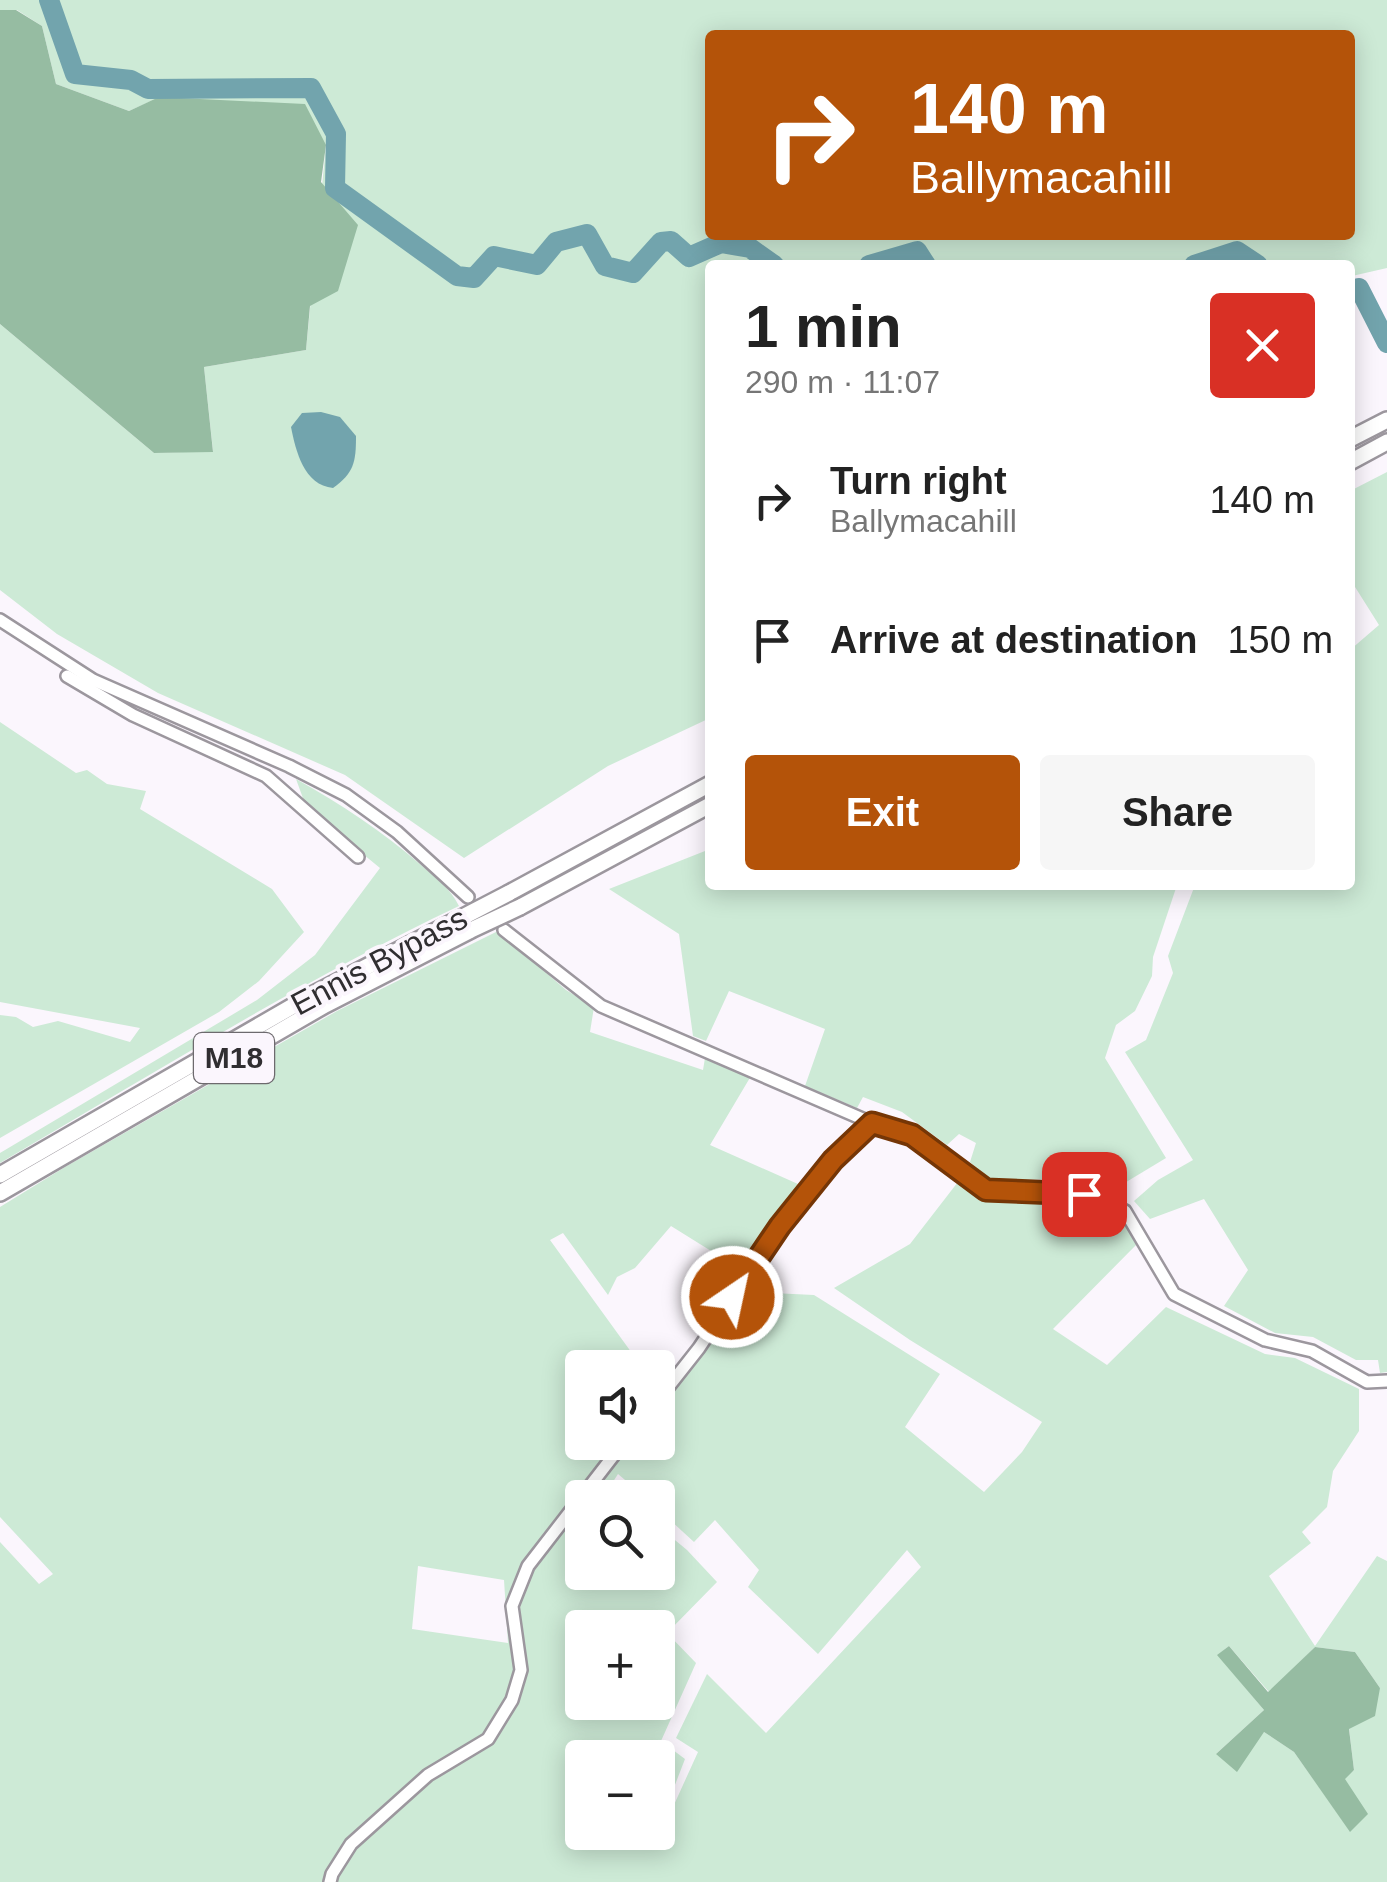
<!DOCTYPE html>
<html lang="en">
<head>
<meta charset="utf-8">
<style>
	:root { --surface:#fff; --page:#f6f6f6; --text:#222; --muted:#767676; --accent:#b45309 }
	body { margin:0; font-family:Arial,sans-serif; background:var(--page); color:var(--text); height:100vh; display:flex; flex-direction:column; font-size:38px; white-space:nowrap }
	* { box-sizing:border-box; margin:0 }
	p { font-size:32px; color:var(--muted) }
	.icon { flex:none; width:55px; height:55px; fill:none; stroke:currentColor; stroke-width:2; stroke-linecap:round; stroke-linejoin:round }
	.map { position:relative; flex:1; overflow:hidden }
	.sheet { position:absolute; left:705px; top:260px; width:650px; height:630px; display:flex; flex-direction:column; background:var(--surface); border-radius:10px; box-shadow:0 5px 25px #0003 }
	.sheet>* { flex:none }
	.hud { position:absolute; left:705px; top:30px; width:650px; height:210px; border-radius:10px; box-shadow:0 5px 25px #0003; background:#b45309; color:#fff; overflow:hidden }
	.buttons { position:absolute; left:565px; top:1350px; display:grid; gap:20px }
	.buttons a { display:grid; place-items:center; width:110px; height:110px; border-radius:10px; background:var(--surface); box-shadow:0 5px 25px #0003; font-size:50px }
	.pin { position:absolute; display:grid; place-items:center; width:85px; height:85px; color:#fff; margin:-42px; border-radius:20px; box-shadow:0 5px 15px #0006 }
	.me { position:absolute; width:110px; margin:-55px; rotate:34deg; stroke-linejoin:round; filter:drop-shadow(0 0 8px #0008) }
	.turn { display:flex; align-items:center; gap:35px; height:210px; padding:0 40px; font-size:45px }
	.turn .icon { width:130px; height:130px; stroke-width:2.5 }
	.turn b { display:block; font-size:70px; line-height:85px }
	.round { display:grid; place-items:center; flex:none; width:105px; height:105px; border-radius:10px; background:var(--page) }
	.summary { display:flex; align-items:center; justify-content:space-between; height:170px; padding:0 40px }
	h1 { font-size:60px; font-weight:700; line-height:75px }
	.cta { display:flex; gap:20px; margin-top:auto; padding:20px 40px }
	.cta a { flex:1; height:115px; border-radius:10px; background:var(--accent); color:#fff; font-size:40px; font-weight:700; line-height:115px; text-align:center }
	.cta a+a { background:var(--page); color:var(--text) }
	ul { padding:0; list-style:none }
	li { display:flex; align-items:center; gap:30px; height:140px; padding:0 40px }
	li div { flex:1 }
	li b { display:block; font-size:38px }
	li em { font-style:normal }
	.map>svg:first-child { display:block }
	.green { fill:#cdead6; fill-rule:evenodd }
	.forest { fill:#96bca2 }
	.water { fill:#72a4ad }
	.lines { fill:none; stroke-linecap:round; stroke-linejoin:round }
	.river { stroke:#72a4ad; stroke-width:20 }
	.minor-casing { stroke:#9c979e; stroke-width:16 }
	.highway-casing { stroke:#9c979e; stroke-width:20 }
	.minor { stroke:#fff; stroke-width:11 }
	.highway { stroke:#fff; stroke-width:15 }
	.highway-bridge-casing { stroke:#9c979e; stroke-width:20; stroke-linecap:butt }
	.highway-bridge { stroke:#fff; stroke-width:15 }
	.route-casing { stroke:#753606; stroke-width:25 }
	.route { stroke:#b45309; stroke-width:18 }
	.labels { text-anchor:middle; stroke-width:8; stroke-linejoin:round; paint-order:stroke }
	.shield { fill:#fbf6fd; stroke:#6d6a6e; stroke-width:2.5 }
	.shield-label { font-size:30px; font-weight:bold; fill:#302e31 }
	.street-label { font-size:32px; fill:#302e31; stroke:#fbf6fd }
</style>
</head>
<body>
<div class="map">
<svg width="1387" height="1882" viewBox="0 0 1387 1882">
	<rect width="100%" height="100%" fill="#fbf6fd"/>
	<g class="green">
		<path d="M0,0h1387v268l-35,8 -2,8v-19h-640v453l-102,48 -144,92 -119,-83 -187,-82 -101,-59 -57,-44v-266l154,129 59,-2 -9,-84 102,-17 20,-205 -166,-48 -31,14 -73,-27 -14,-58 -25,-16h-17zM710,35h640v200h-640z"/>
		<polygon points="1387,472 1387,1372 1380,1373 1378,1360 1356,1360 1313,1337 1275,1333 1224,1306 1248,1270 1204,1199 1150,1219 1134,1201 1158,1180 1193,1160 1125,1052 1146,1040 1173,973 1168,956 1195,885 1350,885 1350,650 1379,625 1350,579 1350,491"/>
		<polygon points="0,722 76,773 87,770 107,784 146,791 140,809 272,889 304,932 259,981 219,1012 0,1138 0,1015 16,1017 33,1027 58,1021 130,1042 140,1028 0,1002"/>
		<path d="M296,779c45,25 86,52 125,86 15,13 29,23 38,41 -158,75 -308,169 -459,257v-10l257,-153 58,-45 65,-87 -61,-50 -15,-17z"/>
		<polygon points="710,849 710,885 1177,885 1153,957 1152,976 1135,1011 1116,1025 1105,1058 1166,1158 1113,1190 1072,1178 991,1181 970,1162 976,1143 959,1134 947,1145 902,1112 863,1097 857,1108 805,1086 825,1029 729,991 706,1041 693,1036 679,934 609,889"/>
		<path d="M498,931l68,59 28,17 -4,25 113,38 2,-12 46,18 -41,69 88,39 -58,85 -69,-43 -36,42 -18,9 -9,18 -45,-62 -13,7 92,127 -60,1v74h76v-52l7,8 80,-110 9,4 60,3 126,79 -35,53 79,65 38,-40 20,-30 -132,-82 -76,-52 76,-44 51,-66 22,19 18,5 51,2 21,-2 30,8 21,12 14,21 -85,86 54,36 59,-58 99,47 30,4 64,31v42l-26,40 -6,36 -25,25 9,11 -42,33 46,70 62,-90 10,5v321h-1387v-340l39,42 14,-10 -53,-57v-310l65,-40 272,-156zM618,1474l27,23 13,1v11l36,33 21,-22 44,50 -11,17 70,67 89,-104 14,17 -155,166 -59,-59 -31,64 22,14 -25,55 -5,-4 17,-44 -24,-18 35,-78 -29,-30 50,-51 -30,-32 -29,-24v46h-76v-74h39l-12,-10zM418,1566l86,14 4,63 -96,-14zM582,1628h76v74h-76zM1229,1646l40,46 46,-45 40,5 25,36 -31,40 5,42 -10,8 6,53 -56,-79 -30,-20 -48,22 48,-44 -46,-55zM582,1758h76v74h-76z"/>
	</g>
	<g class="forest">
		<polygon points="0,10 16,10 42,26 56,84 129,111 159,97 305,104 326,145 321,182 358,225 338,291 310,306 306,350 204,367 213,452 154,453 0,324"/>
		<polygon points="1229,1646 1268,1692 1315,1647 1355,1652 1380,1688 1375,1716 1349,1729 1354,1770 1345,1779 1368,1814 1350,1832 1294,1752 1264,1732 1237,1772 1216,1754 1264,1710 1217,1655"/>
	</g>
	<path class="water" d="M321,412l19,5 16,19c0,26 -2,37 -23,52 -29,-3 -37,-36 -42,-61l11,-14z"/>
	<g class="lines">
		<g class="river">
			<polyline points="49,0 75,74 131,80 148,89 311,88 336,134 335,188 457,276 474,278 494,256 537,265 556,242 587,234 605,266 633,273 661,242 671,241 689,257 721,243 750,248 774,265"/>
			<polyline points="869,265 917,251 926,265"/>
			<polyline points="1194,265 1237,251 1258,265"/>
			<polyline points="1350,290 1359,288 1387,343"/>
		</g>
		<g class="minor-casing">
			<g id="minor">
				<polyline points="0,620 93,680 289,766 346,795 397,832 468,897"/>
				<polyline points="67,676 133,715 266,776 358,857"/>
				<polyline points="504,930 601,1006 872,1123 912,1135 986,1190 1084,1194 1125,1211 1174,1294 1265,1340 1312,1351 1367,1382 1387,1381"/>
				<polyline points="658,1400 699,1348 780,1226 833,1159 872,1123"/>
				<polyline points="330,1882 332,1874 351,1844 428,1775 488,1739 512,1700 521,1670 512,1606 528,1566 624,1442"/>
			</g>
		</g>
		<g class="highway-casing">
			<g id="highway">
				<polyline points="1350,439 1387,420"/>
				<polyline points="1350,462 1387,442"/>
				<polyline points="509,893 710,784"/>
				<polyline points="520,907 710,805"/>
				<polyline points="0,1175 312,995 459,919"/>
				<polyline points="0,1193 325,1005 471,930"/>
			</g>
		</g>
		<use href="#minor" class="minor"/>
		<use href="#highway" class="highway"/>
		<g class="highway-bridge-casing">
			<g id="highway-bridge">
				<polyline points="459,919 509,893"/>
				<polyline points="471,930 520,907"/>
			</g>
		</g>
		<use href="#highway-bridge" class="highway-bridge"/>
	</g>
	<g class="lines">
		<g class="route-casing">
			<polyline id="route" points="732,1297 780,1226 833,1160 872,1123 912,1135 986,1190 1084,1194"/>
		</g>
		<use href="#route" class="route"/>
	</g>
	<g class="labels">
		<rect class="shield" x="194" y="1033" width="80" height="50" rx="8"/>
		<g class="shield-label">
			<text x="234" y="1068">M18</text>
		</g>
		<g class="street-label">
			<text transform="translate(379 961) rotate(-28)" y="11">Ennis Bypass</text>
		</g>
	</g>
</svg>
<div class="buttons">
<a><svg class="icon" aria-label="sound" viewBox="0 0 24 24"><path d="M4 9h4l5-4v14l-5-4H4zM17 9q2 3 0 6"/></svg></a>
<a><svg class="icon" aria-label="search" viewBox="0 0 24 24"><circle cx="10" cy="10" r="6"/><path d="M15 15l6 6"/></svg></a>
<a>+</a>
<a>−</a>
</div>
<div class="pin" style="left:1084px;top:1194px;background:#d93025"><svg class="icon" aria-label="arrive" viewBox="0 0 24 24"><path d="M6 21V4h12l-3 4 3 4H6"/></svg></div>
<svg class="me" style="left:732px;top:1297px" viewBox="-20 -20 40 40"><circle r="17" fill="#b45309" stroke="#fff" stroke-width="3"/><path d="M0-11L8 9 0 5-8 9z" fill="#fff"/></svg>
<div class="hud">
<div class="turn"><svg class="icon" aria-label="right" viewBox="0 0 24 24"><path d="M7 20v-9h11M14 6l5 5-5 5"/></svg><div><b>140 m</b>Ballymacahill</div></div>
</div>
<section class="sheet">
<div class="summary"><div><h1>1 min</h1><p>290 m · 11:07</p></div><a class="round" style="background:#d93025;color:#fff"><svg class="icon" aria-label="close" viewBox="0 0 24 24"><path d="M6 6l12 12M18 6L6 18"/></svg></a></div>
<ul>
<li><svg class="icon" aria-label="right" viewBox="0 0 24 24"><path d="M7 20v-9h11M14 6l5 5-5 5"/></svg><div><b>Turn right</b><p>Ballymacahill</p></div><em>140 m</em></li>
<li><svg class="icon" aria-label="arrive" viewBox="0 0 24 24"><path d="M6 21V4h12l-3 4 3 4H6"/></svg><div><b>Arrive at destination</b></div><em>150 m</em></li>
</ul>
<div class="cta"><a>Exit</a><a>Share</a></div>
</section>
</div>
</body>
</html>
